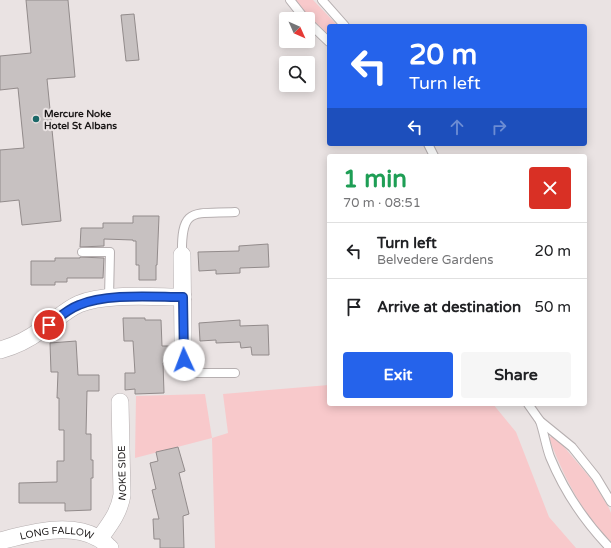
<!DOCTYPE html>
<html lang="en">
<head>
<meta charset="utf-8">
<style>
	:root { --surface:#fff; --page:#f6f6f6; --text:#202124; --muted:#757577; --line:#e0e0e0; --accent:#2563eb }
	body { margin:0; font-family:"Varela Round",sans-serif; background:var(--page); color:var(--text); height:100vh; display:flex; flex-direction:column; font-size:15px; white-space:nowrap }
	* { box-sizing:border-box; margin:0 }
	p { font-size:13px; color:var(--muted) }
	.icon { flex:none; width:22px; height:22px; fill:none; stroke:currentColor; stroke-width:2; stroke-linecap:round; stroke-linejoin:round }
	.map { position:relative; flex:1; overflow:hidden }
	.side { position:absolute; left:327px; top:154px; width:260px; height:252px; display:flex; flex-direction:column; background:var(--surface); border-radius:4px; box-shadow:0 2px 10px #0003 }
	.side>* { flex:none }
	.top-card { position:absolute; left:327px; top:24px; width:260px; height:122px; border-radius:4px; box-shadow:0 2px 10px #0003; background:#2563eb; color:#fff; overflow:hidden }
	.needle { width:26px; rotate:135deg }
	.tools { position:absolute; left:279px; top:12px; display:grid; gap:8px }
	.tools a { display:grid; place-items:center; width:36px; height:36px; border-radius:4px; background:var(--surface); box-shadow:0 2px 10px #0003; font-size:20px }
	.pin { position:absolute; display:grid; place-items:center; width:34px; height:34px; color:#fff; margin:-17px; border:2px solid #fff; border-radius:50%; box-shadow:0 1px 4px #0007 }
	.me { position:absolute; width:44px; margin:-22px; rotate:358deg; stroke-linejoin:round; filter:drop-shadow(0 0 3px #0008) }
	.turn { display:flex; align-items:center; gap:14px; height:84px; padding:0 16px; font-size:18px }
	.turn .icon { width:52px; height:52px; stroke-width:2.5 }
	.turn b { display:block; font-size:28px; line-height:34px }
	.lanes { display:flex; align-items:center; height:38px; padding:0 16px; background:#0003; justify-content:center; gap:20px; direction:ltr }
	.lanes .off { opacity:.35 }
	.round { display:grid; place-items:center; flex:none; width:42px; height:42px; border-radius:4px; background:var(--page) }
	.summary { display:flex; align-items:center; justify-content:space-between; height:68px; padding:0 16px }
	h1 { font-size:24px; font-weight:800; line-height:30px; color:#1e9e55 }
	.action { display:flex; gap:8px; margin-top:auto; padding:8px 16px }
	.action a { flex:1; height:46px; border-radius:4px; background:var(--accent); color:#fff; font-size:16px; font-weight:800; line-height:46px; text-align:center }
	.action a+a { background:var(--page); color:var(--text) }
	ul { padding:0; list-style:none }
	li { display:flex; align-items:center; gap:12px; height:56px; padding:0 16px; border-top:1px solid var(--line) }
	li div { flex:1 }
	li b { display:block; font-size:15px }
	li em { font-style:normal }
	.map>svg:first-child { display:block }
	.green { fill:#f8c9cb }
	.building { fill:#c7c1c1; stroke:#928b8b }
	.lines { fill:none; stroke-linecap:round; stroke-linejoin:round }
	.service-casing { stroke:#b6afb0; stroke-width:10 }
	.minor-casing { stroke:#b6afb0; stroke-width:18 }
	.service { stroke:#fff; stroke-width:8 }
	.minor { stroke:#fff; stroke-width:17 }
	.route-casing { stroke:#184099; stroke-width:10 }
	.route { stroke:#2563eb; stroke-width:7 }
	.poi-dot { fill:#1b6868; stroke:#eae3e3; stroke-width:1.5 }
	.labels { text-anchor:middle; stroke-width:4; stroke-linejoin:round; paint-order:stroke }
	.poi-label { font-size:10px; font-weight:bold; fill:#1b1818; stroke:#eae3e3; text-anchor:start }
	.street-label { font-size:10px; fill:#1b1818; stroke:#eae3e3 }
</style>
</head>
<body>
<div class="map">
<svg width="611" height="548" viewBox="0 0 611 548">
	<rect width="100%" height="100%" fill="#eae3e3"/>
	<g class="green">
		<polygon points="294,0 313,0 338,26 329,26 329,35 298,6"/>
		<polygon points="329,385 329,404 493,404 516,432 549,517 576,548 215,548 212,438 135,458 136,396 205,394 212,438 228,433 223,394"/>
		<path d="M554,435l38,45 17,28 2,5v29c-29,-28 -48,-67 -62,-104z"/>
	</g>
	<g class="building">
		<polygon points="26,0 68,0 75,77 47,79 61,221 22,225 19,200 0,202 0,150 24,148 18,88 0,90 0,56 31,53"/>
		<polygon points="134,14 139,60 126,61 121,15"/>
		<polygon points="133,216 159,216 157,265 156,265 156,280 139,280 139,265 136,265 136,241 133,241 133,240 104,239 104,246 80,247 81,228 103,228 103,223 133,223"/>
		<polygon points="268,244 269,267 240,268 240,273 216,274 216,270 199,271 198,252 239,251 239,246"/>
		<polygon points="80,257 104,258 103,278 67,278 67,282 55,282 55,285 31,285 31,261 55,261 55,258 80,258"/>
		<polygon points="123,318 145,318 145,320 161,320 162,346 175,346 177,348 177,363 163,363 164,393 135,394 135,389 125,390 125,373 135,373 133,341 124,341"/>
		<polygon points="240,320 240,326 268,325 269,355 252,355 251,347 241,348 240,342 216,343 216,340 200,341 199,323"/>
		<polygon points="76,341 78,375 99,375 99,391 87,391 86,434 91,434 91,460 93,460 93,478 91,478 91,510 65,511 65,503 19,503 19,483 57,482 57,461 64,461 64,430 59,430 59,398 57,398 58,372 51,372 50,343"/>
		<polygon points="178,447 185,471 179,473 189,514 183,516 184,548 160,548 160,539 154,539 153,519 159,519 152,490 156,489 150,463 158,461 156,452"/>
	</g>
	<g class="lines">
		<g class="service-casing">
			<g id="service">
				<polyline points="290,0 305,19"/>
				<polyline points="322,0 345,26"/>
				<polyline points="308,22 329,42"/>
				<polyline points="428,144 434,156"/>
				<polyline points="82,252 110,252 109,298"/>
				<path d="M182,255c-1,-49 11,-41 53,-43"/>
				<polyline points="183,340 183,360 187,369 193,373 235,373"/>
				<polyline points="528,404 540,421 572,447 596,477 611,502"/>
				<path d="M540,421c4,12 6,25 10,36 14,34 35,65 60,91"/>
			</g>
		</g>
		<g class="minor-casing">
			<g id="minor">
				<polyline points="182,255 183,340"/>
				<path d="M0,350c15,-4 29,-11 41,-20 13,-8 24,-20 38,-26 26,-11 75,-7 104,-7"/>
				<path id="s1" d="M100,538c10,-14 19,-25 22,-43l-2,-93"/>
				<path id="s2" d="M0,541c31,-8 69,-19 98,-3 5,2 8,7 12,10"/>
			</g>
		</g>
		<use href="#service" class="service"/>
		<use href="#minor" class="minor"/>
	</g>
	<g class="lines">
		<g class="route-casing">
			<path id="route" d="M49,325c9,-7 19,-16 30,-20 27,-12 75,-8 104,-8l1,63"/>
		</g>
		<use href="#route" class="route"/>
	</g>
	<circle class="poi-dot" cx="36" cy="119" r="4"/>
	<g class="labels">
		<g class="poi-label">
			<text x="44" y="117">Mercure Noke<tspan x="44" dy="12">Hotel St Albans</tspan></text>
		</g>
		<g class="street-label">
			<text dy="4" stroke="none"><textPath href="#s1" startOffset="71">NOKE SIDE</textPath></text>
			<text dy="4" stroke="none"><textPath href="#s2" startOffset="58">LONG FALLOW</textPath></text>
		</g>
	</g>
</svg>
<div class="tools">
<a><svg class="needle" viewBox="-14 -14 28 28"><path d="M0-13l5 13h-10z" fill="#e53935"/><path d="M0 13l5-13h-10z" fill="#757577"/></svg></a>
<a><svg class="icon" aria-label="search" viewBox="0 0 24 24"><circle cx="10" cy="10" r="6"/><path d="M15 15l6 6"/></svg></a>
</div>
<div class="pin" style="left:49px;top:325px;background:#d93025"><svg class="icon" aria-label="arrive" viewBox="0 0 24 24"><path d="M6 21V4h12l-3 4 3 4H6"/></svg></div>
<svg class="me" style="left:184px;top:360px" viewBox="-20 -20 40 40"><circle r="19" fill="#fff"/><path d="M0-13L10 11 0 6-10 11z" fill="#2563eb"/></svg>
<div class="top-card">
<div class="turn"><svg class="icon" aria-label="left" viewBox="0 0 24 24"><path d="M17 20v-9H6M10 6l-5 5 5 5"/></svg><div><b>20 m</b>Turn left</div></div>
<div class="lanes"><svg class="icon" aria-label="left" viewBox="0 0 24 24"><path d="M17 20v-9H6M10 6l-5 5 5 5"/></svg><svg class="icon off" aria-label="ahead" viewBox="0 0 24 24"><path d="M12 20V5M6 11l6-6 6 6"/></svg><svg class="icon off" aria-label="right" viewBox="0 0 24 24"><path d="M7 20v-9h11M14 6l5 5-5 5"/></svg></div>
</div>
<section class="side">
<div class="summary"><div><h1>1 min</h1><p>70 m · 08:51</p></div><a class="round" style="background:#d93025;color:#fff"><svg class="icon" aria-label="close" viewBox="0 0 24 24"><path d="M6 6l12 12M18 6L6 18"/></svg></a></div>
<ul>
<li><svg class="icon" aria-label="left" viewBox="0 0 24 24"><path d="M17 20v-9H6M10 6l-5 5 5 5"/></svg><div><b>Turn left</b><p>Belvedere Gardens</p></div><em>20 m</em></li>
<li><svg class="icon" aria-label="arrive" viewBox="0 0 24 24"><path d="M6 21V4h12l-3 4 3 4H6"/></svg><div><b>Arrive at destination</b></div><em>50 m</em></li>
</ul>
<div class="action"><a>Exit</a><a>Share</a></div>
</section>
</div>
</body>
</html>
